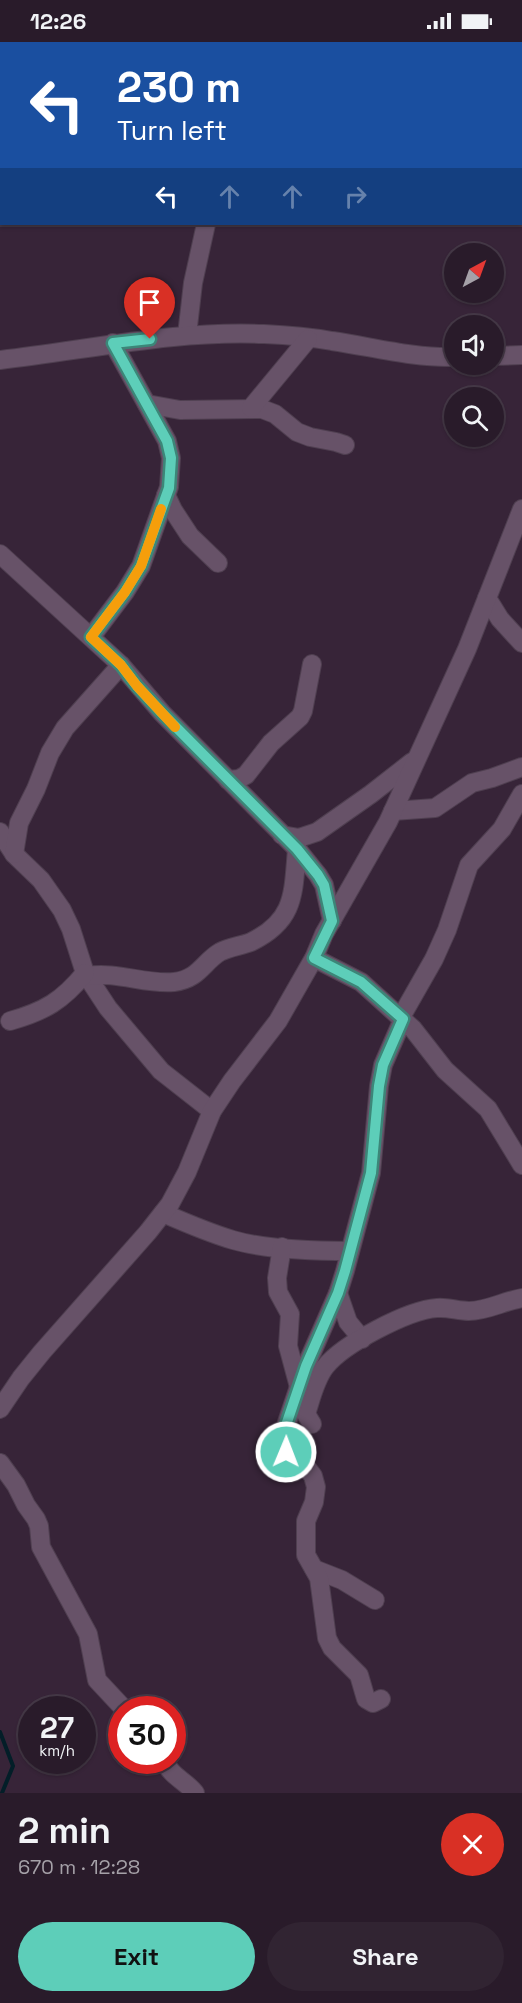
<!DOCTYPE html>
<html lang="en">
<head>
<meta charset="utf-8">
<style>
	:root { --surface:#291b2a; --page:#312432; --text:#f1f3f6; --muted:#a5a1a8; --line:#453947; --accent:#5dceb9 }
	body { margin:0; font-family:"Space Grotesk",sans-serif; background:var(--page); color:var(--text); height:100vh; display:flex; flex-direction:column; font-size:22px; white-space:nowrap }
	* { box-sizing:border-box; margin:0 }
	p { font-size:20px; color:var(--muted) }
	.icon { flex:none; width:33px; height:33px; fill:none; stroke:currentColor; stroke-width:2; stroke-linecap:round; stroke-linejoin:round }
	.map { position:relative; height:1751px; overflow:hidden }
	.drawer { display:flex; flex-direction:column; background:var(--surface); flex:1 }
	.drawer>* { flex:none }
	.top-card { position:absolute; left:0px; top:0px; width:522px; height:183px; box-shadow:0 2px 4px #0004,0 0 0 2px var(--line); background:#1a4fa0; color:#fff; overflow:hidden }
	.needle { width:39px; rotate:41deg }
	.buttons { position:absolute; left:444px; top:201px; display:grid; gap:12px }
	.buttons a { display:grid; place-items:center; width:60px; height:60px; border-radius:50%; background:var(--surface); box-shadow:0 2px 4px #0004,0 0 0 2px var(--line); font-size:30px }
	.speed { position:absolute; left:18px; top:1654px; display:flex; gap:12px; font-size:30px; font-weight:700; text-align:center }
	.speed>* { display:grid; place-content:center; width:78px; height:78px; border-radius:50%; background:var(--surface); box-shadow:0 2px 4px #0004,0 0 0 2px var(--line); line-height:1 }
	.speed small { font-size:15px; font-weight:400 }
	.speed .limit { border:9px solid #d22; background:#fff; color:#111 }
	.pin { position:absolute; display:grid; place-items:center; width:51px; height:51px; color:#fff; margin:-62px -26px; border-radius:50% 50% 50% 0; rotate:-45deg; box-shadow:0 0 6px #0007 }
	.pin .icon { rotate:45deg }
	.me { position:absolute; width:66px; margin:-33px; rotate:1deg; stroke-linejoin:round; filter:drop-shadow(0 0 4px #0008) }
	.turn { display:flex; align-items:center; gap:21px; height:126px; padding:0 18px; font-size:27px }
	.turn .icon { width:78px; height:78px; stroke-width:2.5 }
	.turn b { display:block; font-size:42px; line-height:51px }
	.lanes { display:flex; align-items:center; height:57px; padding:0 18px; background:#0003; justify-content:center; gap:30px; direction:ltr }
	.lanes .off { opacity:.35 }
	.round { display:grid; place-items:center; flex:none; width:63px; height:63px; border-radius:32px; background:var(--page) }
	.summary { display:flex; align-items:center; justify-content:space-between; height:102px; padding:0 18px }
	h1 { font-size:36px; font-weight:700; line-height:45px }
	.primary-button { display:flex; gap:12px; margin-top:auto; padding:12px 18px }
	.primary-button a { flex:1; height:69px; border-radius:36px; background:var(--accent); color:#111; font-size:24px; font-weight:700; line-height:69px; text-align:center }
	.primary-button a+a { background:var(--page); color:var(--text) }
	.status { display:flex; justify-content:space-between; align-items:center; height:42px; padding:0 30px; background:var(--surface); direction:ltr }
	.status svg { height:16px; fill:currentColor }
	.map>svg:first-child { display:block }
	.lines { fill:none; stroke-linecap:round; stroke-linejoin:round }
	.stream { stroke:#031e28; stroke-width:4 }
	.minor-casing { stroke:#4f3f50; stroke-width:20 }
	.minor { stroke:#675268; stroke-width:18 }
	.route-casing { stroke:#3c8678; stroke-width:15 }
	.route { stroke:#5dceb9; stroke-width:10 }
	.slow { stroke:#f59e0b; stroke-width:10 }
</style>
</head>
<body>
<div class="status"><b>12:26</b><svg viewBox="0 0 49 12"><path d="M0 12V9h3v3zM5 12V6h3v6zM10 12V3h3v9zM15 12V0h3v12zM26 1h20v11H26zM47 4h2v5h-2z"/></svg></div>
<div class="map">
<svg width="522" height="1751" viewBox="0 0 522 1751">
	<rect width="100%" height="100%" fill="#372438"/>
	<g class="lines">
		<polyline class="stream" points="0,1690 13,1724 2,1751"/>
		<g class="minor-casing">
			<g id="minor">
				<polyline points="29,2 31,0"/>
				<polyline points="0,61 2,53"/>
				<polyline points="0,104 2,104"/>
				<polyline points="187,293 193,241 206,182"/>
				<polyline points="494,314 522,313"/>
				<path d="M0,318c88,-10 175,-30 264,-26 22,1 46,3 68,7 41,6 81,17 122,16"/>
				<polyline points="147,362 180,368 262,367 275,372 297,390 310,395 336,400 345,403"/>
				<polyline points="251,366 308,297"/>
				<polyline points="166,453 173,468 190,494 218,521"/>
				<polyline points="0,512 121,623 162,671 297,807 318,833 324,843 332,879"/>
				<polyline points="487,556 500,577 522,601"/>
				<polyline points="91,595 125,550 141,524 169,445 171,416 167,399 113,301"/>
				<polyline points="228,738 239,737 246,733 271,701 300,675 303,669 312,622"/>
				<polyline points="393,769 435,766 472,741 492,736 522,725"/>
				<polyline points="0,790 14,812 41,838 62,868 71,887 85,931 108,966 161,1029 212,1069"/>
				<polyline points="282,793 299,796 317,790 371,752 412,720"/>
				<polyline points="14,812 19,781 36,747 50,711 65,686 121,623"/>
				<polyline points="314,916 361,940 413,987 445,1028 488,1067 522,1123"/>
				<path d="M87,934c31,-5 58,9 87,6 25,-3 29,-20 46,-30 9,-5 21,-6 31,-10 45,-22 42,-49 46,-93"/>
				<polyline points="401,975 434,917 447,888 469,823 502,787 522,752"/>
				<path d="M10,979c35,-10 52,-20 75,-48"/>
				<path d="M163,1171c23,10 46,20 70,27 34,10 81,11 117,11"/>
				<polyline points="282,1205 277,1236 278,1250 290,1272 288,1304 299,1345"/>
				<polyline points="338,1251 348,1280 362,1297"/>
				<polyline points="0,1367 21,1336 42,1310 148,1190 170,1162 187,1130 212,1069 232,1039 278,979 314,916 324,892 388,780 467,607 522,467"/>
				<path d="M312,1382l-6,-10c5,-15 9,-34 19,-47 18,-23 83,-57 112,-59 11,-1 21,3 32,3 18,0 35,-10 53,-13"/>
				<polyline points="0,1421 16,1443 26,1463 36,1477 39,1484 41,1505 88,1592 97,1638 125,1668"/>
				<polyline points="314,1527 342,1538 375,1558"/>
				<polyline points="381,1657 373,1661 366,1657 359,1633 332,1606 327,1596 319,1536 306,1513 306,1479 314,1460 316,1445 313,1434 307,1426 282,1406 280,1401 306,1324 338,1251 345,1229 371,1131 379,1044 383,1023 403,977"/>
				<path d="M165,1719c5,15 21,20 30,32"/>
			</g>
		</g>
		<use href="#minor" class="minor"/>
	</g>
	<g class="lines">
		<g class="route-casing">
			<path id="route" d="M150,297l-37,4 54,98 4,17 -2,30 -28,78 -16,26 -34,45 30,28 16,21 25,27 135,136 21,26 6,10 8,36 -18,37 47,24 42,37 -20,46 -4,21 -8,87 -26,98 -7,22 -32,73 -23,68c-2,8 -4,12 3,18"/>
		</g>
		<use href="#route" class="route"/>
		<polyline class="slow" points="161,467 141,524 125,550 91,595 121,623 137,644 175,685"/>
	</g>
</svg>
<div class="buttons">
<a><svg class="needle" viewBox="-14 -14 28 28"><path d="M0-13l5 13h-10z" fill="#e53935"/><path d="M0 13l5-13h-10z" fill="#a5a1a8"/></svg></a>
<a><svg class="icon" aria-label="sound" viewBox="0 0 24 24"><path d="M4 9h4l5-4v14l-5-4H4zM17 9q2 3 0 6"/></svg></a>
<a><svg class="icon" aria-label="search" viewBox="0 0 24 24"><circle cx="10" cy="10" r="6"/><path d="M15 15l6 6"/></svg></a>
</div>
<div class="speed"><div>27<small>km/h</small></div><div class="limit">30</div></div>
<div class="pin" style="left:150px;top:297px;background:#d93025"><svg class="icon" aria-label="arrive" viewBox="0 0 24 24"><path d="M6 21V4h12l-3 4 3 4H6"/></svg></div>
<svg class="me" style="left:286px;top:1410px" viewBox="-20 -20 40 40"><circle r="17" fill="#5dceb9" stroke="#fff" stroke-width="3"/><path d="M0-11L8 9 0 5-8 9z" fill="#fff"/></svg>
<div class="top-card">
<div class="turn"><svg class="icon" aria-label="left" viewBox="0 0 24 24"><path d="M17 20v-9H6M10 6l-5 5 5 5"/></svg><div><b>230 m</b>Turn left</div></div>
<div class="lanes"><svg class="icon" aria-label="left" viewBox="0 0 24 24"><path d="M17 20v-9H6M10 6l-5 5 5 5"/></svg><svg class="icon off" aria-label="ahead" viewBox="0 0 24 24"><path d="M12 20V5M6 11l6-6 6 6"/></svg><svg class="icon off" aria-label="ahead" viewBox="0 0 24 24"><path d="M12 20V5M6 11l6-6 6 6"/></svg><svg class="icon off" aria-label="right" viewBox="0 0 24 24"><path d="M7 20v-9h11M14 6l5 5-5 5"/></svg></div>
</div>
</div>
<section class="drawer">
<div class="summary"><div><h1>2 min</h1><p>670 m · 12:28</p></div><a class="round" style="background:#d93025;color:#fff"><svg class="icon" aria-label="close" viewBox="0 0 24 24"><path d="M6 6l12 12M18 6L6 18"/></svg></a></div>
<div class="primary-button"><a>Exit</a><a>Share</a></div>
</section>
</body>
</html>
